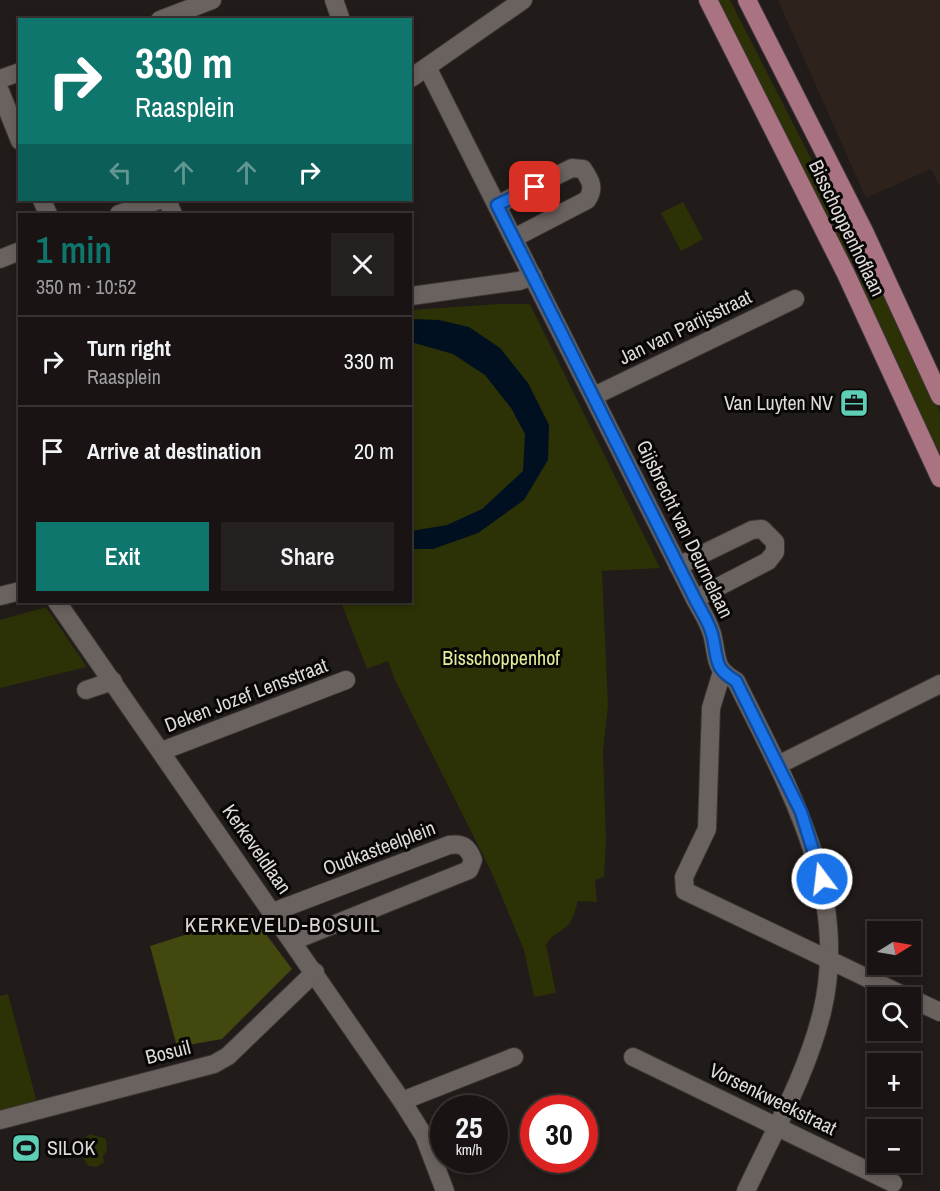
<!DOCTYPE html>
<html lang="en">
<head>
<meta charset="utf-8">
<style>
	:root { --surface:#191413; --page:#262121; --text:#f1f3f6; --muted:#9f9ea0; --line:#373333; --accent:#0f766e }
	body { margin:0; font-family:"Archivo Narrow",sans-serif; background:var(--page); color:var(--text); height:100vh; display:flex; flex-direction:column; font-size:22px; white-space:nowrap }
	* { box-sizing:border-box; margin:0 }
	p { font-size:20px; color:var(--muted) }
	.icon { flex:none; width:33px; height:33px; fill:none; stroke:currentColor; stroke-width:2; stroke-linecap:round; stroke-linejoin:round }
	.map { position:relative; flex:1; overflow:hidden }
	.drawer { position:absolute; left:18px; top:213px; width:394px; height:390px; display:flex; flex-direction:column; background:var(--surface); border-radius:0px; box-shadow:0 3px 9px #0003,0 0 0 2px var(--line) }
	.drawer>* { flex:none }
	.guide { position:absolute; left:18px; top:18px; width:394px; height:183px; border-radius:0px; box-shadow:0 3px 9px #0003,0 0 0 2px var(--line); background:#0f766e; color:#fff; overflow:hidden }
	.needle { width:39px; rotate:79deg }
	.tools { position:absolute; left:867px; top:921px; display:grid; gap:12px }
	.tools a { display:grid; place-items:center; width:54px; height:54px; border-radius:0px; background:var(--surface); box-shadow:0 3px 9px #0003,0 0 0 2px var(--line); font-size:30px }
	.speed { position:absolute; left:430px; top:1095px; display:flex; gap:12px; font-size:30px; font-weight:700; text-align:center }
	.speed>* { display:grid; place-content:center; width:78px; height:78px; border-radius:50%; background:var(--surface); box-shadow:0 3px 9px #0003,0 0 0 2px var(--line); line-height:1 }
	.speed small { font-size:15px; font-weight:400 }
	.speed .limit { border:9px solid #d22; background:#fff; color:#111 }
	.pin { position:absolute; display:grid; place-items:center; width:51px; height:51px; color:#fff; margin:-26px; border-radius:12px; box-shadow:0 3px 9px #0006 }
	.me { position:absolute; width:66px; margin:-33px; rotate:345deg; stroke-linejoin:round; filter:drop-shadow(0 0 4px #0008) }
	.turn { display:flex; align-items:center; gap:21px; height:126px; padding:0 18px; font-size:27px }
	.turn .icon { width:78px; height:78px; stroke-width:2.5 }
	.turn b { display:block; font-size:42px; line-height:51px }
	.lanes { display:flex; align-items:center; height:57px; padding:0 18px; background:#0003; justify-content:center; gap:30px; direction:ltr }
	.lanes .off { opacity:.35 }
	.round { display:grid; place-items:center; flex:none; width:63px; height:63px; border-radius:0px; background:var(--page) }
	.head { display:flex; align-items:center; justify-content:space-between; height:102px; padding:0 18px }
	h1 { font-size:36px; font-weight:600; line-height:45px; color:var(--accent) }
	.action { display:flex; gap:12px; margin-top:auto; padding:12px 18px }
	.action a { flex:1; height:69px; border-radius:0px; background:var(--accent); color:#fff; font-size:24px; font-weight:600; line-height:69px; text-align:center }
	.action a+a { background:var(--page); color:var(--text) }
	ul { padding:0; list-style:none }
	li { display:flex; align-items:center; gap:18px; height:90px; padding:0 18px; border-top:2px solid var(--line) }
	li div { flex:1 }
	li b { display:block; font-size:22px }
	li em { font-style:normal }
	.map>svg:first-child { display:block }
	.built { fill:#2e221d }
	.green { fill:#2d3106 }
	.forest { fill:#43490e }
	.water { fill:#001020 }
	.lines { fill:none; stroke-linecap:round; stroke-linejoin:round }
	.minor-casing { stroke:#393533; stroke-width:20 }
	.major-casing { stroke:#393533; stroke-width:20 }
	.minor { stroke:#6a625f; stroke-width:18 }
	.major { stroke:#a97381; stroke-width:18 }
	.route-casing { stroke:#114b97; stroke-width:15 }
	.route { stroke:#1a73e8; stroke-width:10 }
	.labels { text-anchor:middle; stroke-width:6; stroke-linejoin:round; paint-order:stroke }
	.street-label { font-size:20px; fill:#dedad8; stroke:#090706 }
	.poi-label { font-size:20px; fill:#dedad8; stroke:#090706; text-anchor:end }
	.park-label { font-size:20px; fill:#e1ed98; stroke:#090706 }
	.neighbourhood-label { font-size:21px; letter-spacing:1.5px; fill:#ddd5d2; stroke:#090706 }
</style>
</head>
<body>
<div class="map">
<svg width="940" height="1191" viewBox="0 0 940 1191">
	<rect width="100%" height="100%" fill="#211b19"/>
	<polygon class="built" points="778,0 940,0 940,187 931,169 866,198"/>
	<g class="green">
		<polygon points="716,0 730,0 851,237 869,258 852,267"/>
		<polygon points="683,202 703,239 681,251 661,213"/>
		<polygon points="873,266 940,411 940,456 856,274"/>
		<path d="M498,304h32l130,264 -58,3 6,134 -5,46 3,89 -2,37 -9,3 2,22 -19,-1c-3,9 -5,21 -13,27 -9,7 -13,7 -19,17l10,48 -22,4 -10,-47 -33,-79 -96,-191 -7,-19 -21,8 -26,-67h70v-292z"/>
		<polygon points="46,607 87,667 0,688 0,620"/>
		<polygon points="8,994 38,1106 0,1115 0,996"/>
		<polygon points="90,1134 106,1139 107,1150 103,1156 104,1162 97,1167 88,1166 81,1154 82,1140"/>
	</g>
	<polygon class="forest" points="251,914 292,969 222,1039 177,1047 150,946"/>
	<polygon class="water" points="411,319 439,320 469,327 500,348 528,383 549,425 548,460 524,500 478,533 433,549 411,549 411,531 447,525 482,509 523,471 525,434 511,408 485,375 453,354 411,342"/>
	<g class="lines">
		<g class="minor-casing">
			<g id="minor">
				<polyline points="334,0 341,20"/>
				<polyline points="160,20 212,0"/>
				<path d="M427,67l268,532c6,12 16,26 18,39 5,23 1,30 23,43 51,104 115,210 86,331 -15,62 -49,121 -76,179"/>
				<polyline points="411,78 523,0"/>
				<polyline points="0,79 20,72"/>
				<polyline points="0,91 20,141"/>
				<polyline points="42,200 48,214"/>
				<polyline points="167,200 173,214"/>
				<path d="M497,205l75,-37 11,1c8,12 12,19 4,31l-73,38"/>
				<polyline points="119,214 159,200"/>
				<polyline points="0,259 20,251"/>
				<polyline points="411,296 519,281 533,276"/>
				<polyline points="594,396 795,299"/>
				<polyline points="678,566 752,530 762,529 775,542 775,552 768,561 695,599"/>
				<polyline points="0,596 20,591"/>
				<polyline points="57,602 402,1101 424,1136 445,1191"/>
				<polyline points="722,672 711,708 707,829 684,877 685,891 909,998"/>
				<polyline points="86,690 113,681"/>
				<polyline points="162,751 346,680"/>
				<polyline points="778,765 940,684"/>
				<path d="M273,912l176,-67c14,-2 19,2 24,15l-4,10 -176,71"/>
				<polyline points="910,998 940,1012"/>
				<polyline points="633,1057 893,1183"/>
				<polyline points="402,1101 514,1057"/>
				<polyline points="0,1120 214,1064 228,1056 315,972"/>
			</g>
		</g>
		<g class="major-casing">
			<g id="major">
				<polyline points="708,0 846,274 940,478"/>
				<polyline points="747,0 864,231 940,396"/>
			</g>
		</g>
		<use href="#minor" class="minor"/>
		<use href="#major" class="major"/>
	</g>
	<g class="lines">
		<g class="route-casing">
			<path id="route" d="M535,187l-38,18 198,394c6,12 16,26 18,39 5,23 1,30 23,43l65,131 21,67"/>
		</g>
		<use href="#route" class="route"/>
	</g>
	<defs>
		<g id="office-square" transform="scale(1.5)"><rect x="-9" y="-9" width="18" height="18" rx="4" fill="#5eceb7" stroke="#090706"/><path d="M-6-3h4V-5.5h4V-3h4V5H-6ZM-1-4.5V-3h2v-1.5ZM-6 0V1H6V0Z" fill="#111"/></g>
		<g id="stadium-square" transform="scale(1.5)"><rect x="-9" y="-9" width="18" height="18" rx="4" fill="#5eceb7" stroke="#090706"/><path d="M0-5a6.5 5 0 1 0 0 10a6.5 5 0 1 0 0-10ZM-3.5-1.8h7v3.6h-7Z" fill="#111"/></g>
	</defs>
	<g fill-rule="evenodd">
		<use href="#office-square" x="854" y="403"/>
		<use href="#stadium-square" x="26" y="1148"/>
	</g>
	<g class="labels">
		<g class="street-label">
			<text transform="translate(847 228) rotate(64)" y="7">Bisschoppenhoflaan</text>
			<text transform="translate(685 327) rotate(-26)" y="7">Jan van Parijsstraat</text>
			<text transform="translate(685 529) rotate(64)" y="7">Gijsbrecht van Deurnelaan</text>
			<text transform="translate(246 695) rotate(-21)" y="7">Deken Jozef Lensstraat</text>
			<text transform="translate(379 848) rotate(-21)" y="7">Oudkasteelplein</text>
			<text transform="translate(257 849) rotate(55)" y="7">Kerkeveldlaan</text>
			<text transform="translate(168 1052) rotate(-14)" y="7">Bosuil</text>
			<text transform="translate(773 1099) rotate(26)" y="7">Vorsenkweekstraat</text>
		</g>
		<g class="poi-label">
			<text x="833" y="410">Van Luyten NV</text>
			<text x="47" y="1155" text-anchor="start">SILOK</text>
		</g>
		<g class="park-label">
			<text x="501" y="665">Bisschoppenhof</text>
		</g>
		<g class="neighbourhood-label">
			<text x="283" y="932">KERKEVELD-BOSUIL</text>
		</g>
	</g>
</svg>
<div class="tools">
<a><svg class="needle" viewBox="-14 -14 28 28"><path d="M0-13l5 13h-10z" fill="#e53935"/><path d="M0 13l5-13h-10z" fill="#9f9ea0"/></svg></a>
<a><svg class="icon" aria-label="search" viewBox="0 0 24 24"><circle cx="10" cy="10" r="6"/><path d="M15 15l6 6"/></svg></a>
<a>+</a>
<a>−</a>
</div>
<div class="speed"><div>25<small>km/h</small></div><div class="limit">30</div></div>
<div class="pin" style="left:535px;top:187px;background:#d93025"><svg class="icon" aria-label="arrive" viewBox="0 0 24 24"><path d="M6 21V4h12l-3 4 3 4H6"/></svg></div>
<svg class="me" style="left:822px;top:879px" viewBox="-20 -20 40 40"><circle r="17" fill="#1a73e8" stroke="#fff" stroke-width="3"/><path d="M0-11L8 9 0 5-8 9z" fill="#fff"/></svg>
<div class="guide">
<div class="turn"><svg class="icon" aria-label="right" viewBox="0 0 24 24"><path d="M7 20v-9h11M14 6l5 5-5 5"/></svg><div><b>330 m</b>Raasplein</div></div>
<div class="lanes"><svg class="icon off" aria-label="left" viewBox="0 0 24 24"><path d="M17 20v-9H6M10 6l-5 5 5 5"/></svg><svg class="icon off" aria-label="ahead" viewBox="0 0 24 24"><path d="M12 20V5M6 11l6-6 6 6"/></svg><svg class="icon off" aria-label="ahead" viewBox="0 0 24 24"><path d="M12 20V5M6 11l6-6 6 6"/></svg><svg class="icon" aria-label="right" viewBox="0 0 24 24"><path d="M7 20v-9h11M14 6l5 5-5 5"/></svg></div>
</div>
<section class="drawer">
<div class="head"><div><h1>1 min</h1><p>350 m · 10:52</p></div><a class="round"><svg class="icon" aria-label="close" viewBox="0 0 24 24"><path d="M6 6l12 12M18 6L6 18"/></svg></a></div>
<ul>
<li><svg class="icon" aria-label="right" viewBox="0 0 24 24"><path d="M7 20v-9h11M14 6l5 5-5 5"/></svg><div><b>Turn right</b><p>Raasplein</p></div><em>330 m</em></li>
<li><svg class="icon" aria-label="arrive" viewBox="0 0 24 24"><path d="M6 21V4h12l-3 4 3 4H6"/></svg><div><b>Arrive at destination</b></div><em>20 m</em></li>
</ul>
<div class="action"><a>Exit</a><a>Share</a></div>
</section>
</div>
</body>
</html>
